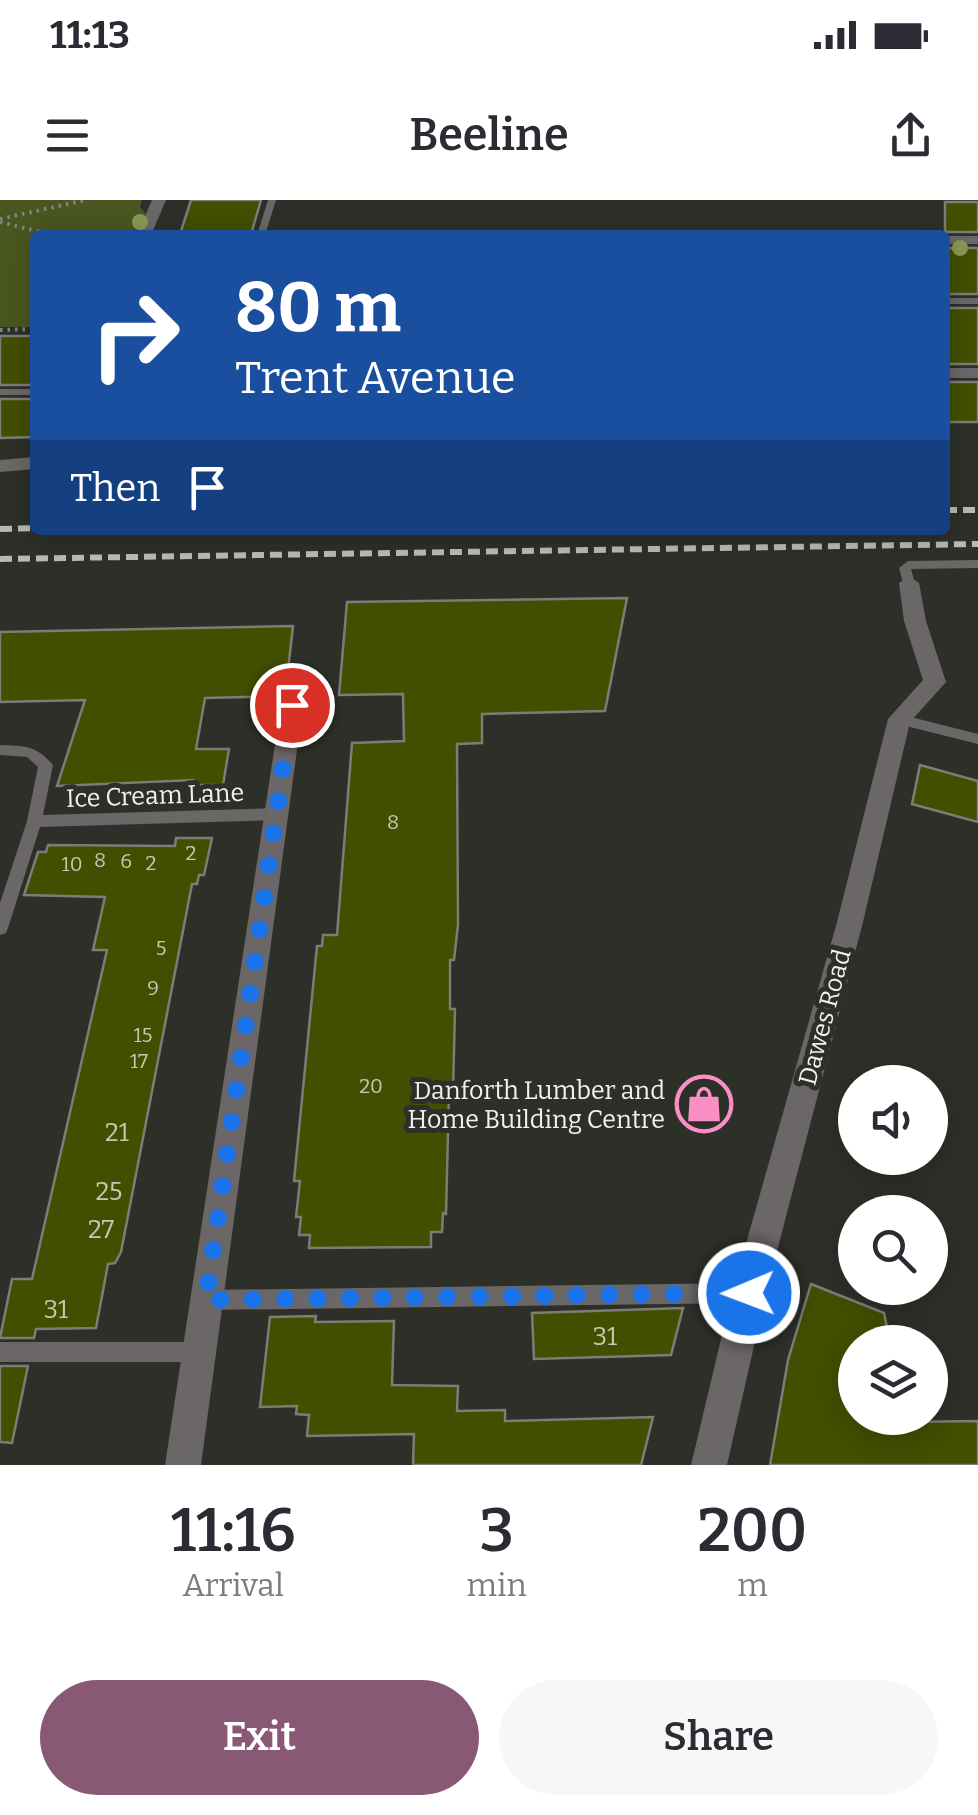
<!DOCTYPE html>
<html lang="en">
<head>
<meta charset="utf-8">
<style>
	:root { --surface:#fff; --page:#f7f7f7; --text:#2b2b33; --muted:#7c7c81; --accent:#895875 }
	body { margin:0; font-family:Bitter,serif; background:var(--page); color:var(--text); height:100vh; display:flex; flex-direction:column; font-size:38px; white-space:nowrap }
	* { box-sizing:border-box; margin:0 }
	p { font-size:32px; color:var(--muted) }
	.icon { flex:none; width:55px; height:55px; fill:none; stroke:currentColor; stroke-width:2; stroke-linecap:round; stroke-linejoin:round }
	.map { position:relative; height:1265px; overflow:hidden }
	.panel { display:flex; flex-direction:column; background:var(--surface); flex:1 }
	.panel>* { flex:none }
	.banner { position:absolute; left:30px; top:30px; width:920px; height:305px; border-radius:10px; box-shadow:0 5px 25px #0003; background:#1a4fa0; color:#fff; overflow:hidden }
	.tools { position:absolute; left:838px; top:865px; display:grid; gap:20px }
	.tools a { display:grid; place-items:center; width:110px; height:110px; border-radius:50%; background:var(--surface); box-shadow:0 5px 25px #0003; font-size:50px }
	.pin { position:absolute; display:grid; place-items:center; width:85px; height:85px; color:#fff; margin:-42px; border:5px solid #fff; border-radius:50%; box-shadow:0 2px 10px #0007 }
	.me { position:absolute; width:110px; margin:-55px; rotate:269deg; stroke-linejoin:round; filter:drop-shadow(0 0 8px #0008) }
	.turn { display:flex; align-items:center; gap:35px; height:210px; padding:0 40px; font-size:45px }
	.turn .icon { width:130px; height:130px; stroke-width:2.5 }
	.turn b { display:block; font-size:70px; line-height:85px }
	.then { display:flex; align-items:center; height:95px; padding:0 40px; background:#0003; gap:20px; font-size:38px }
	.eta { display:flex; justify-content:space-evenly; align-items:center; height:170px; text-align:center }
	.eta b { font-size:60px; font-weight:600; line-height:70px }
	.action { display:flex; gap:20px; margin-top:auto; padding:20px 40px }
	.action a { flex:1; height:115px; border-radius:60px; background:var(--accent); color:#fff; font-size:40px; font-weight:600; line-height:115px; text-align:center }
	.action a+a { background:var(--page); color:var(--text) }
	.status { display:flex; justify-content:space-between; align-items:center; height:70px; padding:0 50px; background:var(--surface); direction:ltr }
	.status svg { height:28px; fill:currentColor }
	header { display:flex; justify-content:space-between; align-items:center; height:130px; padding:0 40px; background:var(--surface); font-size:45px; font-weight:600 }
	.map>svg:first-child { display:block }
	.green { fill:#4a561f }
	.building { fill:#424e00; stroke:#7c7e75; stroke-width:2.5 }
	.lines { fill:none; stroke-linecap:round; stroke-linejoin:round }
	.path { stroke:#81837c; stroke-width:4; stroke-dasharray:2.5 5; stroke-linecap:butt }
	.lane { fill:#6b6668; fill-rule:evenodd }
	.street { fill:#6b6668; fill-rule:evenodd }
	.rail { stroke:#b8bbb5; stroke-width:6; stroke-dasharray:12 6; stroke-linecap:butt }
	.tree { fill:#889853 }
	.route { stroke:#1a73e8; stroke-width:18; stroke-dasharray:0 32.4 }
	.labels { text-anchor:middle; stroke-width:10; stroke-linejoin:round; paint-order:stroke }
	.number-label { font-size:20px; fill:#c4c9b2 }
	.street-label { font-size:25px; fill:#f0f2ed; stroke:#2d3028 }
	.poi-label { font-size:25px; fill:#f0f2ed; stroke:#2d3028; text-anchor:end }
	.near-number-label { font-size:25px; fill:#c4c9b2 }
</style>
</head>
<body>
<div class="status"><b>11:13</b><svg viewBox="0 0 49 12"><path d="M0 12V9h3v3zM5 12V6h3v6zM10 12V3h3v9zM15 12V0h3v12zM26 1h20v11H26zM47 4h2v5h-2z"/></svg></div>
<header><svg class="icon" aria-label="menu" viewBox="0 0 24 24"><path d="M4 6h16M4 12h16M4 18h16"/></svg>Beeline<svg class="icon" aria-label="share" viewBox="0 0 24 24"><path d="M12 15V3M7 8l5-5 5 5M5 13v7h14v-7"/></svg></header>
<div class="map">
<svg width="978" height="1265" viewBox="0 0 978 1265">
	<rect width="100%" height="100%" fill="#2d3028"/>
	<polygon class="green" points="0,0 142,0 140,7 146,14 135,35 35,35 35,127 0,127"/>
	<g class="building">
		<polygon points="191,0 261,0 252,31 185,33 181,31"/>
		<rect x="945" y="2" width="33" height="30"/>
		<rect x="945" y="48" width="33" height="46"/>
		<rect x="945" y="108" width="33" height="56"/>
		<rect x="0" y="136" width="35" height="49"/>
		<rect x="945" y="182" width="33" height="40"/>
		<polygon points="0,199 35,199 35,237 0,238"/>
		<polygon points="627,398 605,511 482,514 482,543 457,544 458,725 454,760 450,760 450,809 455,809 453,893 449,892 446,1014 443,1013 442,1032 431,1032 431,1047 309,1048 310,1035 299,1035 301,1017 296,1017 300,981 294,981 317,746 322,746 323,735 337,735 352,543 404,541 403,494 339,495 347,402"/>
		<polygon points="293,426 285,496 205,498 196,549 229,549 223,585 192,585 193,580 57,586 85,500 0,502 0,432"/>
		<polygon points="920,565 978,581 978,622 912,604"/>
		<polygon points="176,638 212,638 204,675 199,675 197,684 192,684 121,1052 115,1063 108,1064 96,1128 36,1129 34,1138 0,1138 12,1079 32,1079 107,750 93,750 105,697 24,695 38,652 46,652 48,645 175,646"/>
		<polygon points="811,1084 884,1113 890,1142 855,1142 855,1218 906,1218 907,1222 978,1221 978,1265 770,1265 788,1160"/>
		<polygon points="683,1108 671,1155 534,1159 532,1113"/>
		<polygon points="316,1116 315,1122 394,1121 392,1185 458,1186 457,1211 505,1210 505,1221 653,1217 641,1265 413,1265 414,1234 307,1236 309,1215 296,1214 297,1206 260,1207 270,1117"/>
		<polygon points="0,1166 28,1166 12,1243 0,1242"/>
	</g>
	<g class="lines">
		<g class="path">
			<polyline points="0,19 86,0"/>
			<polyline points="0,22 53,35"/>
			<polyline points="0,130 35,129"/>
		</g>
		<g class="lane">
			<polygon points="268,0 276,0 265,35 257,35"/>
			<rect x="945" y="98" width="33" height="6"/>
			<rect x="0" y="189" width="35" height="6"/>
			<polygon points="978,360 978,368 911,369 915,383 909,387 903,383 899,368 908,361"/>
			<polygon points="899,514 978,534 978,544 894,523 892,519 894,515"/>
			<path d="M0,545c25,1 36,0 53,20l-10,50 235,-7 5,2 2,4 -2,4 -5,2 -238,7 -32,101 -2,5 -6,2v-32l27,-82 11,-54 -11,-10 -27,-2z"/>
			<polygon points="749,1083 756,1086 759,1093 756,1100 749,1103 206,1110 199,1107 196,1100 199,1093 206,1090"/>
			<polygon points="0,1142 200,1142 207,1145 210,1152 207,1159 200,1162 0,1162"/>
		</g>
		<g class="street">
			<polygon points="152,0 166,0 151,35 137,35"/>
			<rect x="945" y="36" width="33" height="8"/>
			<rect x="945" y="168" width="33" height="10"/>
			<polygon points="35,257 35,269 0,272 0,260"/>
			<polygon points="909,376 919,383 926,421 946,482 910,522 863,722 766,1093 727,1265 691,1265 732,1093 837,722 888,519 923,480 904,421 899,383"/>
			<polygon points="292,497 303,505 201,1265 165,1265 281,505"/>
		</g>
		<g class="rail">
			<polyline points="945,310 978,310"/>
			<polyline points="0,329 35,328"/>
			<polyline points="0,359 978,344"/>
		</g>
	</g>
	<g class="tree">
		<circle cx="140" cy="22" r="8"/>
		<circle cx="960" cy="48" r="8"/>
	</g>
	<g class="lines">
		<polyline class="route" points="292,505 206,1100 749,1093"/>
	</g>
	<defs>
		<g id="shop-ring" transform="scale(2.875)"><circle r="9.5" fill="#2d3028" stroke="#fb8fc5" stroke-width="1.5"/><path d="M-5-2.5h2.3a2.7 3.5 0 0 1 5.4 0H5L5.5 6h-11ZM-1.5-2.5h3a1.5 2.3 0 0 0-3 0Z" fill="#fb8fc5"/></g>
	</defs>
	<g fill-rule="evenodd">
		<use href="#shop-ring" x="704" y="904"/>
	</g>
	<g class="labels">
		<g class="number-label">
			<text x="393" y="629">8</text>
			<text x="191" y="660">2</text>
			<text x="100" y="667">8</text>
			<text x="126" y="668">6</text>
			<text x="151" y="670">2</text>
			<text x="72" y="671">10</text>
			<text x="161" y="755">5</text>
			<text x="153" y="795">9</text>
			<text x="143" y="842">15</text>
			<text x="139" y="868">17</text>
			<text x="371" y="893">20</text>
		</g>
		<g class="street-label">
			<text transform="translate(155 595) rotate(-2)" y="9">Ice Cream Lane</text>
			<text transform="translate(824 817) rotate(-75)" y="9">Dawes Road</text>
		</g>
		<g class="poi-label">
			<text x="665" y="899">Danforth Lumber and<tspan x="665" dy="29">Home Building Centre</tspan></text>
		</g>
		<g class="near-number-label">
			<text x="117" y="941">21</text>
			<text x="109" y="1000">25</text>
			<text x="101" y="1038">27</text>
			<text x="56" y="1118">31</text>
			<text x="605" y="1145">31</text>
		</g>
	</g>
</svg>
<div class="tools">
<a><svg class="icon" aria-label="sound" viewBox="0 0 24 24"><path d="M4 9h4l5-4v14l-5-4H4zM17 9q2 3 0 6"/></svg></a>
<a><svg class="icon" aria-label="search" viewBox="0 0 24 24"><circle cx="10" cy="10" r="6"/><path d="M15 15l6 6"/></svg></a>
<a><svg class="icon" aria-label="layers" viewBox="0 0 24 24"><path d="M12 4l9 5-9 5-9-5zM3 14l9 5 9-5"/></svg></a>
</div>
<div class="pin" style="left:292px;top:505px;background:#d93025"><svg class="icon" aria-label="arrive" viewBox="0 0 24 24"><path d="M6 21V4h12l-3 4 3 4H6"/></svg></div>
<svg class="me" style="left:749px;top:1093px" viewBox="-20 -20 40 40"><circle r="17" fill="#1a73e8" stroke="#fff" stroke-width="3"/><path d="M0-11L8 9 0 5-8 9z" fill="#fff"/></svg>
<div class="banner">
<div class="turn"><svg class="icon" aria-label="right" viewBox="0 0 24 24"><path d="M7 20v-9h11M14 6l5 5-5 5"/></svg><div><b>80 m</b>Trent Avenue</div></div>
<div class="then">Then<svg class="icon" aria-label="arrive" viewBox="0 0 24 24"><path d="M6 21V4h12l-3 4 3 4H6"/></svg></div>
</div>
</div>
<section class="panel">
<div class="eta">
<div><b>11:16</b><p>Arrival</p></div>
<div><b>3</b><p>min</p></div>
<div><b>200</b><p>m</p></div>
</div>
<div class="action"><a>Exit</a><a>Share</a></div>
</section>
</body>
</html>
